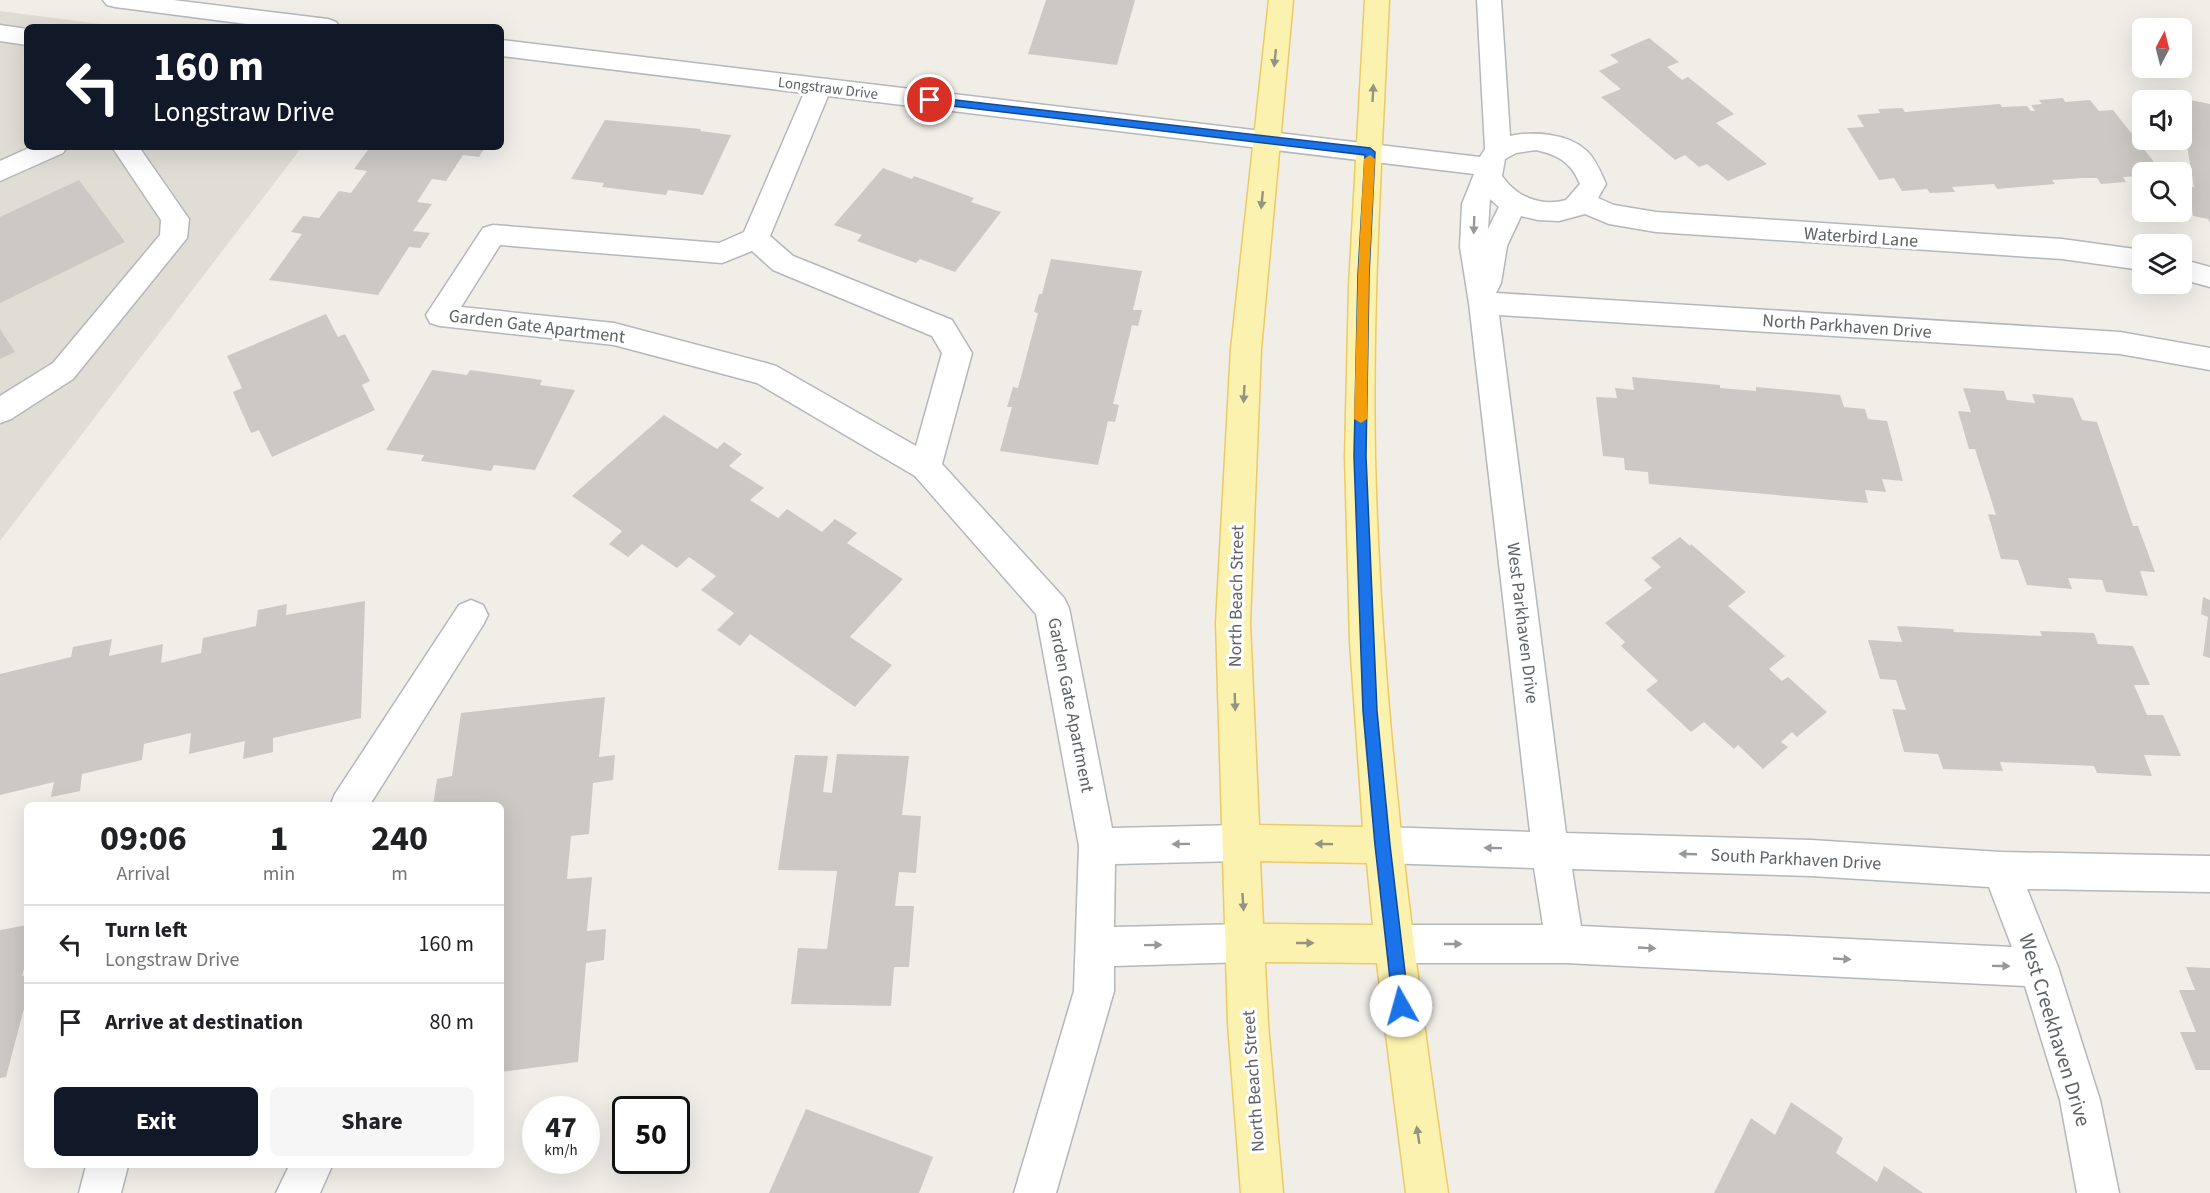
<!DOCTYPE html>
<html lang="en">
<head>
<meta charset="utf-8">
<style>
	:root { --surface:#fff; --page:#f6f6f6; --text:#202124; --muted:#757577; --line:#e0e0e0; --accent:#111827 }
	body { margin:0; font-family:"Source Sans 3",sans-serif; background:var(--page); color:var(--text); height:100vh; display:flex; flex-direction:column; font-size:22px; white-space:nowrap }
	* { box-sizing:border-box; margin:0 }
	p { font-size:20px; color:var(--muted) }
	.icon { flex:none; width:33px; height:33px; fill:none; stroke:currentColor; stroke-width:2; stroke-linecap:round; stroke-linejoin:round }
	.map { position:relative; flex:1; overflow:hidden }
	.details { position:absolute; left:24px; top:802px; width:480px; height:366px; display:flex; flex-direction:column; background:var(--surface); border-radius:9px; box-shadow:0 6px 24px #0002 }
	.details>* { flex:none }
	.banner { position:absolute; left:24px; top:24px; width:480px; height:126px; border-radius:9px; box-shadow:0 6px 24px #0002; background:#111827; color:#fff; overflow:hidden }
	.needle { width:39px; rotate:7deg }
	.buttons { position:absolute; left:2132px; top:18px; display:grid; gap:12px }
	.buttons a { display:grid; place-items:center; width:60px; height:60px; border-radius:9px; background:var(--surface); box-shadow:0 6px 24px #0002; font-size:30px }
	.speed { position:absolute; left:522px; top:1096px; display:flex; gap:12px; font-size:30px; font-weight:700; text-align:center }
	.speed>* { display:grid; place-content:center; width:78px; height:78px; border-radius:50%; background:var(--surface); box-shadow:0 6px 24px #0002; line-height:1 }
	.speed small { font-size:15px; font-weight:400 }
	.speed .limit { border:3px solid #111; border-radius:9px; background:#fff; color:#111 }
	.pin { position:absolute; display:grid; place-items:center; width:51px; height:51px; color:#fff; margin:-26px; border:3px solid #fff; border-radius:50%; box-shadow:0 2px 6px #0007 }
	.me { position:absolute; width:66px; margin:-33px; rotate:353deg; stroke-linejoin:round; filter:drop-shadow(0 0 4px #0008) }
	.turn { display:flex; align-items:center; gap:21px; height:126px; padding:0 30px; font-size:27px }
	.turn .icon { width:78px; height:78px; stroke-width:2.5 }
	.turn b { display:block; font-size:42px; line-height:51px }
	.eta { display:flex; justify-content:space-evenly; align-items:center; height:102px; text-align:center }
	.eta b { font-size:36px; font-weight:700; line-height:42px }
	.button { display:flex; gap:12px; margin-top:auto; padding:12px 30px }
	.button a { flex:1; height:69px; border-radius:9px; background:var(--accent); color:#fff; font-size:24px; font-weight:700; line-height:69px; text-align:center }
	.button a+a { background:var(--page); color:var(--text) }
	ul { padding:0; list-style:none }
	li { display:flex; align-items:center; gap:18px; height:78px; padding:0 30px; border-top:2px solid var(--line) }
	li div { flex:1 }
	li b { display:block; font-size:22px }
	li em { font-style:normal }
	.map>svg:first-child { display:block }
	.education { fill:#e0ddd5 }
	.building { fill:#ccc9c4 }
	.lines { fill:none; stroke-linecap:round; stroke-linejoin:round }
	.minor-casing { stroke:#b4b7bb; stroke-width:3 }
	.major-casing { stroke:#edca63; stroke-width:3 }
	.minor { fill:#fff; fill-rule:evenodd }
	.major { fill:#fcf2af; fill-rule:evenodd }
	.oneway { fill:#959480 }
	.oneway2 { fill:#96999c }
	.route { fill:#1a73e8; stroke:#114b97; stroke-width:1.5 }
	.slow { fill:#f59e0b }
	.labels { text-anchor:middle; stroke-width:6; stroke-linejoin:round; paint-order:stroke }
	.far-street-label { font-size:15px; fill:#5e6267; stroke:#fff }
	.street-label { font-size:18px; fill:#5e6267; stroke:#fff }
	.near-street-label { font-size:21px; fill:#5e6267; stroke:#fff }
</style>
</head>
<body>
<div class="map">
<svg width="2210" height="1193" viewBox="0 0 2210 1193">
	<rect width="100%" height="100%" fill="#f0eee7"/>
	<polygon class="education" points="0,11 123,27 27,27 27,147 302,147 0,541"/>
	<g class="building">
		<polygon points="1046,0 1135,0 1117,65 1028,54"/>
		<polygon points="1649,38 1679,62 1667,67 1682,80 1688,77 1734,114 1716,123 1767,164 1728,181 1707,164 1699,167 1685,155 1675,160 1601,97 1621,89 1599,71 1619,62 1610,55"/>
		<polygon points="2063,98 2065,102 2090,100 2099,111 2113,110 2154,162 2139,163 2147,172 2142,172 2142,176 2123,177 2126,182 2101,184 2097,178 2083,178 2052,180 2055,184 1997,189 1994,184 1952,187 1955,192 1930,193 1927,189 1902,191 1894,178 1879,180 1847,128 1864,127 1857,115 1880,113 1878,109 1902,108 1905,112 2000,104 2002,107 2027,106 2031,111 2035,111 2031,105 2042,104 2039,100"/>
		<polygon points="2185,99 2210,104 2210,223 2208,219 2193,216 2188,186 2194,187 2186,140 2181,139 2181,112 2187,113"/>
		<polygon points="605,120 701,129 700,131 731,135 703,195 668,190 666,195 602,187 604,183 571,179"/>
		<polygon points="370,147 485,147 479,157 463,155 446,181 432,179 417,202 432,204 413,231 430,233 420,248 409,247 378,295 269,280 302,234 291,232 303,216 319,218 339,191 351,193 367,171 354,169"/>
		<polygon points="883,168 912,179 914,176 974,198 971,202 1001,212 955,272 920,259 916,263 857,241 862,235 834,225"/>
		<polygon points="79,180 125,242 0,303 0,217"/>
		<polygon points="1051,259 1142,271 1133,310 1142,310 1138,326 1132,325 1113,404 1119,405 1115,422 1108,421 1098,465 1000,451 1012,407 1007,407 1013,387 1018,388 1038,313 1034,312 1039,294 1042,294"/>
		<polygon points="326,314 338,337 345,334 370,381 362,385 375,410 272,457 259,430 251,433 233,392 242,388 227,356"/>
		<polygon points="0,329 15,352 0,359"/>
		<polygon points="432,370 467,375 470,370 542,380 540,385 575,390 535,470 494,465 491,471 421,461 424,455 386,450"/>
		<polygon points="1632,377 1720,385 1720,388 1756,391 1756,387 1840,395 1844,407 1865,409 1868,419 1887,421 1903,481 1882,479 1886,492 1865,490 1868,503 1649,484 1648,472 1625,470 1624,458 1603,456 1596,397 1617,398 1615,388 1634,390"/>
		<polygon points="1963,388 2004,391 2007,400 2035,403 2032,394 2073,398 2082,420 2097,422 2133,526 2138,526 2155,572 2140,571 2148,596 2106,592 2102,580 2068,578 2072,589 2027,585 2018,560 2001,559 1988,514 1996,515 1975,449 1969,449 1958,411 1971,412"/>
		<polygon points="664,415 717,449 724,442 742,454 729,466 764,488 750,500 778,518 787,509 822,532 835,519 857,533 847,543 903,579 850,637 892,665 855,707 750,634 740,646 717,630 734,613 701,590 716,576 689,557 677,568 642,544 628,557 609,544 622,531 572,496"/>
		<polygon points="1680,537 1690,546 1691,544 1746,592 1728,606 1785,656 1769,669 1782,681 1788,677 1827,712 1797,737 1792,732 1781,742 1788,747 1763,769 1738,745 1734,749 1704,722 1691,732 1646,690 1658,681 1621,646 1625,642 1605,623 1652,588 1644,580 1661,567 1651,558"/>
		<polygon points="2203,597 2210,600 2210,658 2203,656 2208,617 2201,614"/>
		<polygon points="365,601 361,718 273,738 273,752 243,759 245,741 189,754 191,733 144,744 142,760 82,774 80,791 51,797 54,782 0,795 0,674 71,657 73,647 112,639 109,656 163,644 161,663 201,653 203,638 256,626 258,610 287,604 286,615"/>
		<polygon points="1897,626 1953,629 1954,632 2042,636 2040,631 2094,633 2098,644 2133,646 2150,685 2134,685 2147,715 2163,715 2181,756 2144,755 2152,776 2097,773 2094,766 2000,762 2003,771 1943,769 1938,754 1904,752 1892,709 1906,710 1896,680 1880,679 1868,640 1902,642"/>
		<polygon points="605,697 599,757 615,755 613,780 593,783 589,834 571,836 567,879 592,877 587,931 606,929 604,960 586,963 578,1062 501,1072 501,806 456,806 456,803 433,806 437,779 452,776 461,713"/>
		<polygon points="837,754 909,756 902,815 921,816 916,873 899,872 895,906 914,906 909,967 894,967 891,1006 791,1004 798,948 827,949 837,871 778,870 795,755 828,756 823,792 832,793"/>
		<polygon points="27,925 27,958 22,976 27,975 27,997 6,1077 0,1078 0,930"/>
		<polygon points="2186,967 2210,968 2210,1070 2196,1070 2180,1032 2196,1032 2179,990 2195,990"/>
		<polygon points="1791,1102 1843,1138 1836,1153 1877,1182 1884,1166 1923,1193 1714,1193 1751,1118 1775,1135"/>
		<polygon points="806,1109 933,1157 919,1193 769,1193"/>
	</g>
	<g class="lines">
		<g class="minor-casing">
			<g id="minor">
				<polygon points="103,0 173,0 328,19 336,22 340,27 269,27 115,7 107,5"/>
				<path d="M1477,0h24l9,136c24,-5 58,-3 77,15 9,9 14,22 19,33l-8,14 16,7 42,7 406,27 80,11v20l-80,-11 -406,-27 -47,-8 -24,-10 -26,7 -21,-1 -17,-4 -14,30 -6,37 -5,10 624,39 90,16v22l-90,-16 -621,-39 67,518 245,7 190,12 209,4v36l-183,-3 31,78 42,133 19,93h-42l-17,-93 -35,-114 -460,-23h-171l-14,-5 -5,-14 5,-14 14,-5h149l-9,-57 -152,-5 -13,-5 -5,-13 5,-13 13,-5 148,5 -61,-529 -9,-56 2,-43 12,-30 -646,-78 -58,140 23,20 159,64 20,33 -30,111 122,134 5,10 43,220 128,-3 13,5 5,13 -5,13 -13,5 -125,3 -1,63 132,-3 14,5 5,14 -5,14 -14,5 -132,4v25l-58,202h-42l60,-202 5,-145 -43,-232 -121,-138 -158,-93 -143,-38 -174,-19 -10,-3 -4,-8 57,-87 10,-3 226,18 25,-11 60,-139 -303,-37v-16l979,117 5,-8zM1536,150c22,5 35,12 44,34l-14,16c-26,7 -49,-3 -64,-24l3,-17 11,-6zM1490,199l9,8 -11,22zM500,245l222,18 30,-12 21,19 159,66 10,17 -26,93 -140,-80 -10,-3 -152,-40 -153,-16zM1572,869l239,7 178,11 23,60 -431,-21z"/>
				<polygon points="0,25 27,29 27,45 0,41"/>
				<polygon points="31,147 67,147 63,153 0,181 0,161"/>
				<polygon points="112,147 139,147 189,219 187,238 73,379 11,419 0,423 0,396 53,363 160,235 161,220"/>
				<polygon points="2181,259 2210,267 2210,287 2181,279"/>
				<polygon points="471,600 483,605 488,615 483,625 369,806 330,806 335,794 459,605"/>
				<polygon points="86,1166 128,1166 121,1193 79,1193"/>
				<polygon points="289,1166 332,1166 320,1193 276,1193"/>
			</g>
		</g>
		<g class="major-casing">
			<path id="major" d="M1269,0h24l-32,349 -11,274 9,202 104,2 -13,-185 -5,-185 4,-171 16,-286h24c-7,152 -17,305 -14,457 6,247 37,492 73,736h-42l-29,-230 -112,-1 3,62 15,169h-42l-13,-169 -12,-401 15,-274zM1260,861l107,2 6,62 -110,-1z"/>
		</g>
		<use href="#minor" class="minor"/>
		<use href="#major" class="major"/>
	</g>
	<defs><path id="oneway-solid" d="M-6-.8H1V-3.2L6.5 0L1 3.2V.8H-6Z" transform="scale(1.5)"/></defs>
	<g class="oneway">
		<use href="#oneway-solid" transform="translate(1275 58) rotate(96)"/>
		<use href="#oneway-solid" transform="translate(1373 93) rotate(-87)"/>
		<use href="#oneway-solid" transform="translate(1262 200) rotate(96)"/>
		<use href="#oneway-solid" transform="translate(1244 394) rotate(93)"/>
		<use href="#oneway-solid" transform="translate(1235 702) rotate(88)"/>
		<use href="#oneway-solid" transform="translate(1324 844) rotate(-179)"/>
		<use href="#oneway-solid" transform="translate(1243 902) rotate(86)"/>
		<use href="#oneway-solid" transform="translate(1305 943)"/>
		<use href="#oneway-solid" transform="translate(1418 1135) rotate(-99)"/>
	</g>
	<g class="oneway2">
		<use href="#oneway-solid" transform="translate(1474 225) rotate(92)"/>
		<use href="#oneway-solid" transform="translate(1181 844) rotate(179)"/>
		<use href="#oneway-solid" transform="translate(1493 848) rotate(-179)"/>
		<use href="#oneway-solid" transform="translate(1688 854) rotate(-178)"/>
		<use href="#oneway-solid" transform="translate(1453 944)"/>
		<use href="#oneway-solid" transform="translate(1153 945) rotate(-1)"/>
		<use href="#oneway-solid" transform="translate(1647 948) rotate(3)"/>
		<use href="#oneway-solid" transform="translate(1842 959) rotate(3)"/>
		<use href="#oneway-solid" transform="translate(2001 966) rotate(1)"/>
	</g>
	<polygon class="route" points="930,97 1370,148 1375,152 1369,275 1366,456 1377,711 1390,845 1409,1006 1407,1012 1401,1015 1396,1012 1393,1006 1375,845 1363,711 1354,456 1358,275 1365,155 927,103 927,98"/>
	<polygon class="slow" points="1370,155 1375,159 1369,275 1367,419 1361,423 1354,419 1358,275 1364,159"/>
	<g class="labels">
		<g class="far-street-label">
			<text transform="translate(828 88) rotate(7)" y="5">Longstraw Drive</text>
		</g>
		<g class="street-label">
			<text transform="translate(1861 237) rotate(4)" y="6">Waterbird Lane</text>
			<text transform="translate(537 326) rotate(7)" y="6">Garden Gate Apartment</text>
			<text transform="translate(1847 326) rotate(4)" y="6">North Parkhaven Drive</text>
			<text transform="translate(1236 596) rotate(-89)" y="6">North Beach Street</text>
			<text transform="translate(1523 623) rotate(83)" y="6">West Parkhaven Drive</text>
			<text transform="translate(1071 705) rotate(79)" y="6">Garden Gate Apartment</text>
			<text transform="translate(1796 859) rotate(3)" y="6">South Parkhaven Drive</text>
			<text transform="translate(1253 1081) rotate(-94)" y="6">North Beach Street</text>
		</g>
		<g class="near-street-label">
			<text transform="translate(2055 1030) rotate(73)" y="7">West Creekhaven Drive</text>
		</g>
	</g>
</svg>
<div class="buttons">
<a><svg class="needle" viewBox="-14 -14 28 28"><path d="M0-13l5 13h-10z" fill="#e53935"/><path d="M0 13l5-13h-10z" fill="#757577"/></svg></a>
<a><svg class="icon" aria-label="sound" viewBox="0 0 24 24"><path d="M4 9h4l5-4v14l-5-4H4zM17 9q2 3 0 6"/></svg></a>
<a><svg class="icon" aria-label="search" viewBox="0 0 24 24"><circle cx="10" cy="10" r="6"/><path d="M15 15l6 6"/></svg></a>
<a><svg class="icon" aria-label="layers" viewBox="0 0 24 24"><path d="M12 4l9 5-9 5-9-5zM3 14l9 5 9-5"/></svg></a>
</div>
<div class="speed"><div>47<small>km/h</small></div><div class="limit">50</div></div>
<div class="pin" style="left:930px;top:100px;background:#d93025"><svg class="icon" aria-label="arrive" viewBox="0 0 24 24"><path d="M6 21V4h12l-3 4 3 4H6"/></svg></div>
<svg class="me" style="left:1401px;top:1006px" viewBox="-20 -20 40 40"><circle r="19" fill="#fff"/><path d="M0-13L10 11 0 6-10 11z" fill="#1a73e8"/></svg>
<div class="banner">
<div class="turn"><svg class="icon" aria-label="left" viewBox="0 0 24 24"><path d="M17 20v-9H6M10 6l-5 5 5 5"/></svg><div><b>160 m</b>Longstraw Drive</div></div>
</div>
<section class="details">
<div class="eta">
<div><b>09:06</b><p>Arrival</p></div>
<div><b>1</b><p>min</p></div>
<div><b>240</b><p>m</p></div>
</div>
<ul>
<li><svg class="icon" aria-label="left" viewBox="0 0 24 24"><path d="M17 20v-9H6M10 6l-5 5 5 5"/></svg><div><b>Turn left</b><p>Longstraw Drive</p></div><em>160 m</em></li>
<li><svg class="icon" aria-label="arrive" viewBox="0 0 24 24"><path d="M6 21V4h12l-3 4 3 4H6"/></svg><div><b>Arrive at destination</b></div><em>80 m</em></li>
</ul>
<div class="button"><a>Exit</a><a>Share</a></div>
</section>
</div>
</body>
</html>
